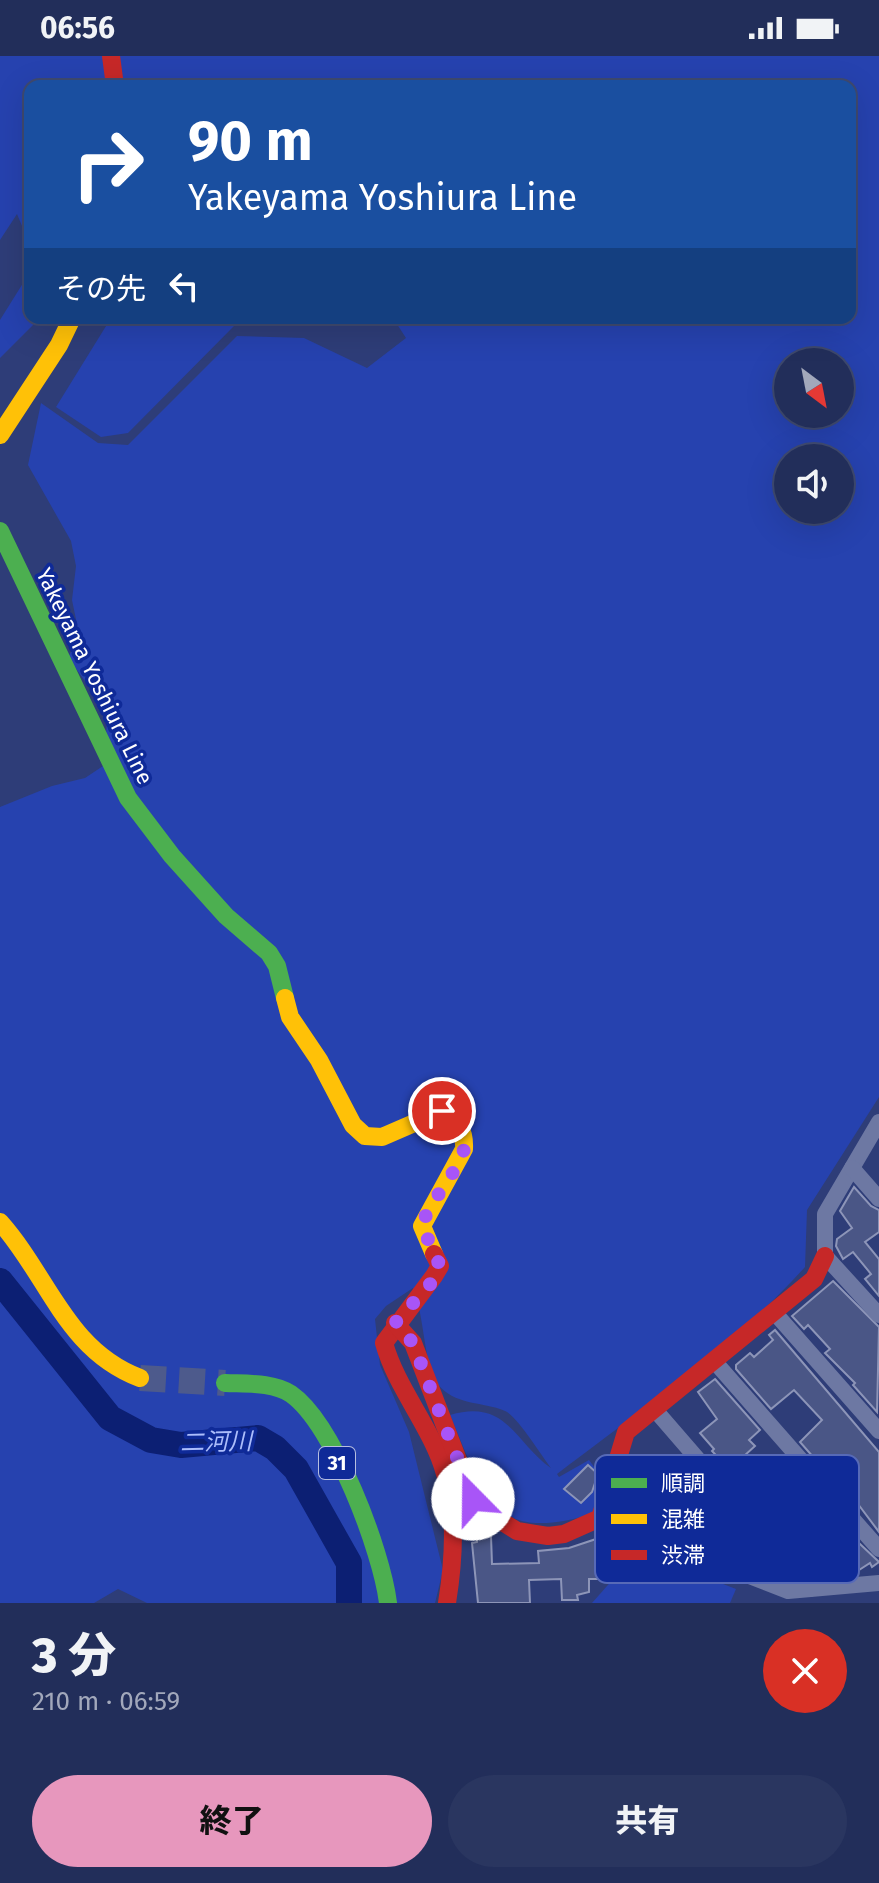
<!DOCTYPE html>
<html lang="ja">
<head>
<meta charset="utf-8">
<style>
	:root { --surface:#222e5a; --page:#2a3660; --text:#f1f3f6; --muted:#a2a8bb; --line:#3f4a70; --accent:#e797bd }
	body { margin:0; font-family:"Fira Sans","Noto Sans JP",sans-serif; background:var(--page); color:var(--text); height:100vh; display:flex; flex-direction:column; font-size:30px; white-space:nowrap }
	* { box-sizing:border-box; margin:0 }
	p { font-size:26px; color:var(--muted) }
	.icon { flex:none; width:44px; height:44px; fill:none; stroke:currentColor; stroke-width:2; stroke-linecap:round; stroke-linejoin:round }
	.map { position:relative; height:1547px; overflow:hidden }
	.side { display:flex; flex-direction:column; background:var(--surface); flex:1 }
	.side>* { flex:none }
	.hud { position:absolute; left:24px; top:24px; width:832px; height:244px; border-radius:16px; box-shadow:0 8px 32px #0002,0 0 0 2px var(--line); background:#1a4fa0; color:#fff; overflow:hidden }
	.needle { width:52px; rotate:148deg }
	.buttons { position:absolute; left:774px; top:292px; display:grid; gap:16px }
	.buttons a { display:grid; place-items:center; width:80px; height:80px; border-radius:50%; background:var(--surface); box-shadow:0 8px 32px #0002,0 0 0 2px var(--line); font-size:40px }
	.pin { position:absolute; display:grid; place-items:center; width:68px; height:68px; color:#fff; margin:-34px; border:4px solid #fff; border-radius:50%; box-shadow:0 2px 8px #0007 }
	.me { position:absolute; width:88px; margin:-44px; rotate:338deg; stroke-linejoin:round; filter:drop-shadow(0 0 6px #0008) }
	.turn { display:flex; align-items:center; gap:28px; height:168px; padding:0 32px; font-size:36px }
	.turn .icon { width:104px; height:104px; stroke-width:2.5 }
	.turn b { display:block; font-size:56px; line-height:68px }
	.then { display:flex; align-items:center; height:76px; padding:0 32px; background:#0003; gap:16px; font-size:30px }
	.round { display:grid; place-items:center; flex:none; width:84px; height:84px; border-radius:42px; background:var(--page) }
	.overview { display:flex; align-items:center; justify-content:space-between; height:136px; padding:0 32px }
	h1 { font-size:48px; font-weight:800; line-height:60px }
	.primary-button { display:flex; gap:16px; margin-top:auto; padding:16px 32px }
	.primary-button a { flex:1; height:92px; border-radius:48px; background:var(--accent); color:#111; font-size:32px; font-weight:800; line-height:92px; text-align:center }
	.primary-button a+a { background:var(--page); color:var(--text) }
	.status { display:flex; justify-content:space-between; align-items:center; height:56px; padding:0 40px; background:var(--surface); direction:ltr }
	.status svg { height:22px; fill:currentColor }
	.map>svg:first-child { display:block }
	.green { fill:#2642af; fill-rule:evenodd }
	.lines { fill:none; stroke-linecap:round; stroke-linejoin:round }
	.river { stroke:#0c1f73; stroke-width:26 }
	.building { fill:#4a5686; stroke:#8d95b8; stroke-width:2 }
	.primary-tunnel { stroke:#4d5a8c; stroke-width:26; stroke-dasharray:26 13; stroke-linecap:butt }
	.street { stroke:#6d78a3; stroke-width:16 }
	.fast { stroke:#4caf50; stroke-width:18 }
	.slow { stroke:#ffc107; stroke-width:18 }
	.jam { stroke:#c62828; stroke-width:18 }
	.route { stroke:#a855f7; stroke-width:14; stroke-dasharray:0 25.2 }
	.labels { text-anchor:middle; stroke-width:7; stroke-linejoin:round; paint-order:stroke }
	.shield { fill:#0f2a98; stroke:#b7bfe0; stroke-width:2 }
	.shield-label { font-size:20px; font-weight:bold; fill:#fff }
	.street-label { font-size:22px; fill:#fff; stroke:#0f2a98 }
	.water-label { font-size:24px; font-style:italic; fill:#acbdfb; stroke:#0f2a98 }
	.key { fill:#0f2a98; stroke:#576ab7; stroke-width:2 }
	.key-label { font-size:22px; fill:#fff }
</style>
</head>
<body>
<div class="status"><b>06:56</b><svg viewBox="0 0 49 12"><path d="M0 12V9h3v3zM5 12V6h3v6zM10 12V3h3v9zM15 12V0h3v12zM26 1h20v11H26zM47 4h2v5h-2z"/></svg></div>
<div class="map">
<svg width="879" height="1547" viewBox="0 0 879 1547">
	<rect width="100%" height="100%" fill="#2e3d78"/>
	<g class="green">
		<path d="M0,0h879v1041l-72,113 -2,57c-72,80 -163,142 -248,207l2,3 30,-17 17,23 -11,30c-102,32 -110,-15 -145,-98 57,-17 65,28 101,53 -10,-13 -34,-52 -46,-57 -23,-10 -51,-5 -68,-28 -13,-17 -13,-71 -24,-95l-27,18 -11,13 5,46 29,67 34,138 -8,33h-288l-29,-14 -24,14h-94v-796l52,-21 33,-8 18,-12 5,-54 -40,-54 11,-24 -7,-34 4,-34 -5,-25 -43,-76 13,-62 57,40 30,2 109,-109 67,2 63,30 39,-30 -13,-20h457v-232h-820v159l-13,-31 -17,26zM788,306h52v52h-52zM788,402h52v52h-52z"/>
		<polygon points="30,216 30,262 40,262 0,302 0,264"/>
		<polygon points="111,262 318,262 312,268 235,269 128,377 101,381 56,351"/>
		<polygon points="638,1495 736,1533 730,1547 592,1547"/>
	</g>
	<g class="lines">
		<polyline class="river" points="0,1225 110,1362 151,1384 181,1389 258,1382 275,1392 296,1413 349,1507 349,1547"/>
	</g>
	<g class="building">
		<polygon points="854,1131 871,1150 879,1154 879,1176 865,1186 879,1203 879,1240 865,1223 871,1218 853,1196 843,1203 836,1190 837,1183 852,1172 840,1155"/>
		<polygon points="833,1225 879,1271 877,1356 853,1329 855,1327 825,1297 830,1293 808,1269 804,1273 792,1260"/>
		<polygon points="775,1274 879,1396 879,1476 852,1440 849,1442 800,1386 822,1364 794,1334 771,1353 736,1313 736,1309 750,1297 754,1301 773,1284 769,1279"/>
		<polygon points="715,1323 760,1374 749,1384 755,1390 744,1400 765,1423 787,1404 804,1424 782,1444 797,1461 799,1459 813,1476 834,1458 845,1471 808,1503 779,1468 775,1471 742,1437 747,1432 712,1395 714,1393 700,1377 717,1363 698,1336"/>
		<polygon points="588,1409 598,1418 592,1436 581,1447 564,1433"/>
		<polygon points="606,1476 610,1478 610,1486 622,1482 629,1485 630,1499 603,1509 604,1523 589,1523 589,1536 577,1539 578,1544 562,1544 561,1523 529,1524 530,1547 478,1547 472,1487 477,1486 477,1481 491,1480 492,1508 539,1507 538,1495 569,1492 599,1482"/>
		<polygon points="860,1488 879,1506 872,1511 870,1507 856,1516 844,1499"/>
	</g>
	<g class="lines">
		<polyline class="primary-tunnel" points="140,1322 225,1327"/>
		<g class="street">
			<polyline points="879,1066 825,1158 825,1200 879,1259"/>
			<polyline points="852,1112 879,1143"/>
			<polyline points="774,1256 879,1375"/>
			<polyline points="715,1306 879,1493"/>
			<polyline points="656,1355 810,1533"/>
			<polyline points="600,1462 788,1535 879,1527"/>
		</g>
		<g class="fast">
			<polyline points="0,475 128,742 172,800 226,860 269,897 277,910 285,942"/>
			<path d="M225,1327c21,1 48,-1 66,11 43,30 91,158 97,209"/>
		</g>
		<g class="slow">
			<polyline points="0,379 59,289 72,262"/>
			<path d="M285,942l5,19 29,43 34,65 12,11 17,1 60,-26c16,11 23,18 22,38l-42,77 12,28"/>
			<path d="M0,1166c49,55 66,128 140,156"/>
		</g>
		<g class="jam">
			<polyline points="111,0 115,30"/>
			<path d="M434,1198l6,12 -6,10 -50,67c11,39 36,70 52,106 22,48 19,104 11,154"/>
			<polyline points="395,1267 413,1287 473,1443 488,1457 517,1475 548,1480 564,1478 600,1462 626,1376 814,1223 825,1200"/>
		</g>
	</g>
	<g class="lines">
		<path class="route" d="M442,1055c59,27 -11,78 -20,115l18,40 -7,15 -38,42 18,20 60,156"/>
	</g>
	<g class="labels">
		<rect class="shield" x="319" y="1391" width="36" height="32" rx="6"/>
		<g class="shield-label">
			<text x="337" y="1414">31</text>
		</g>
		<g class="street-label">
			<text transform="translate(95 620) rotate(64)" y="8">Yakeyama Yoshiura Line</text>
		</g>
		<g class="water-label">
			<text transform="translate(216 1386) rotate(-1)" y="8">二河川</text>
		</g>
	</g>
	<rect x="595" y="1399" width="264" height="128" rx="12" class="key"/>
	<rect x="611" y="1422" width="36" height="10" fill="#4caf50"/>
	<rect x="611" y="1458" width="36" height="10" fill="#ffc107"/>
	<rect x="611" y="1494" width="36" height="10" fill="#c62828"/>
	<g class="key-label">
		<text x="661" y="1435">順調</text>
		<text x="661" y="1471">混雑</text>
		<text x="661" y="1507">渋滞</text>
	</g>
</svg>
<div class="buttons">
<a><svg class="needle" viewBox="-14 -14 28 28"><path d="M0-13l5 13h-10z" fill="#e53935"/><path d="M0 13l5-13h-10z" fill="#a2a8bb"/></svg></a>
<a><svg class="icon" aria-label="sound" viewBox="0 0 24 24"><path d="M4 9h4l5-4v14l-5-4H4zM17 9q2 3 0 6"/></svg></a>
</div>
<div class="pin" style="left:442px;top:1055px;background:#d93025"><svg class="icon" aria-label="arrive" viewBox="0 0 24 24"><path d="M6 21V4h12l-3 4 3 4H6"/></svg></div>
<svg class="me" style="left:473px;top:1443px" viewBox="-20 -20 40 40"><circle r="19" fill="#fff"/><path d="M0-13L10 11 0 6-10 11z" fill="#a855f7"/></svg>
<div class="hud">
<div class="turn"><svg class="icon" aria-label="right" viewBox="0 0 24 24"><path d="M7 20v-9h11M14 6l5 5-5 5"/></svg><div><b>90 m</b>Yakeyama Yoshiura Line</div></div>
<div class="then">その先<svg class="icon" aria-label="left" viewBox="0 0 24 24"><path d="M17 20v-9H6M10 6l-5 5 5 5"/></svg></div>
</div>
</div>
<section class="side">
<div class="overview"><div><h1>3 分</h1><p>210 m · 06:59</p></div><a class="round" style="background:#d93025;color:#fff"><svg class="icon" aria-label="close" viewBox="0 0 24 24"><path d="M6 6l12 12M18 6L6 18"/></svg></a></div>
<div class="primary-button"><a>終了</a><a>共有</a></div>
</section>
</body>
</html>
